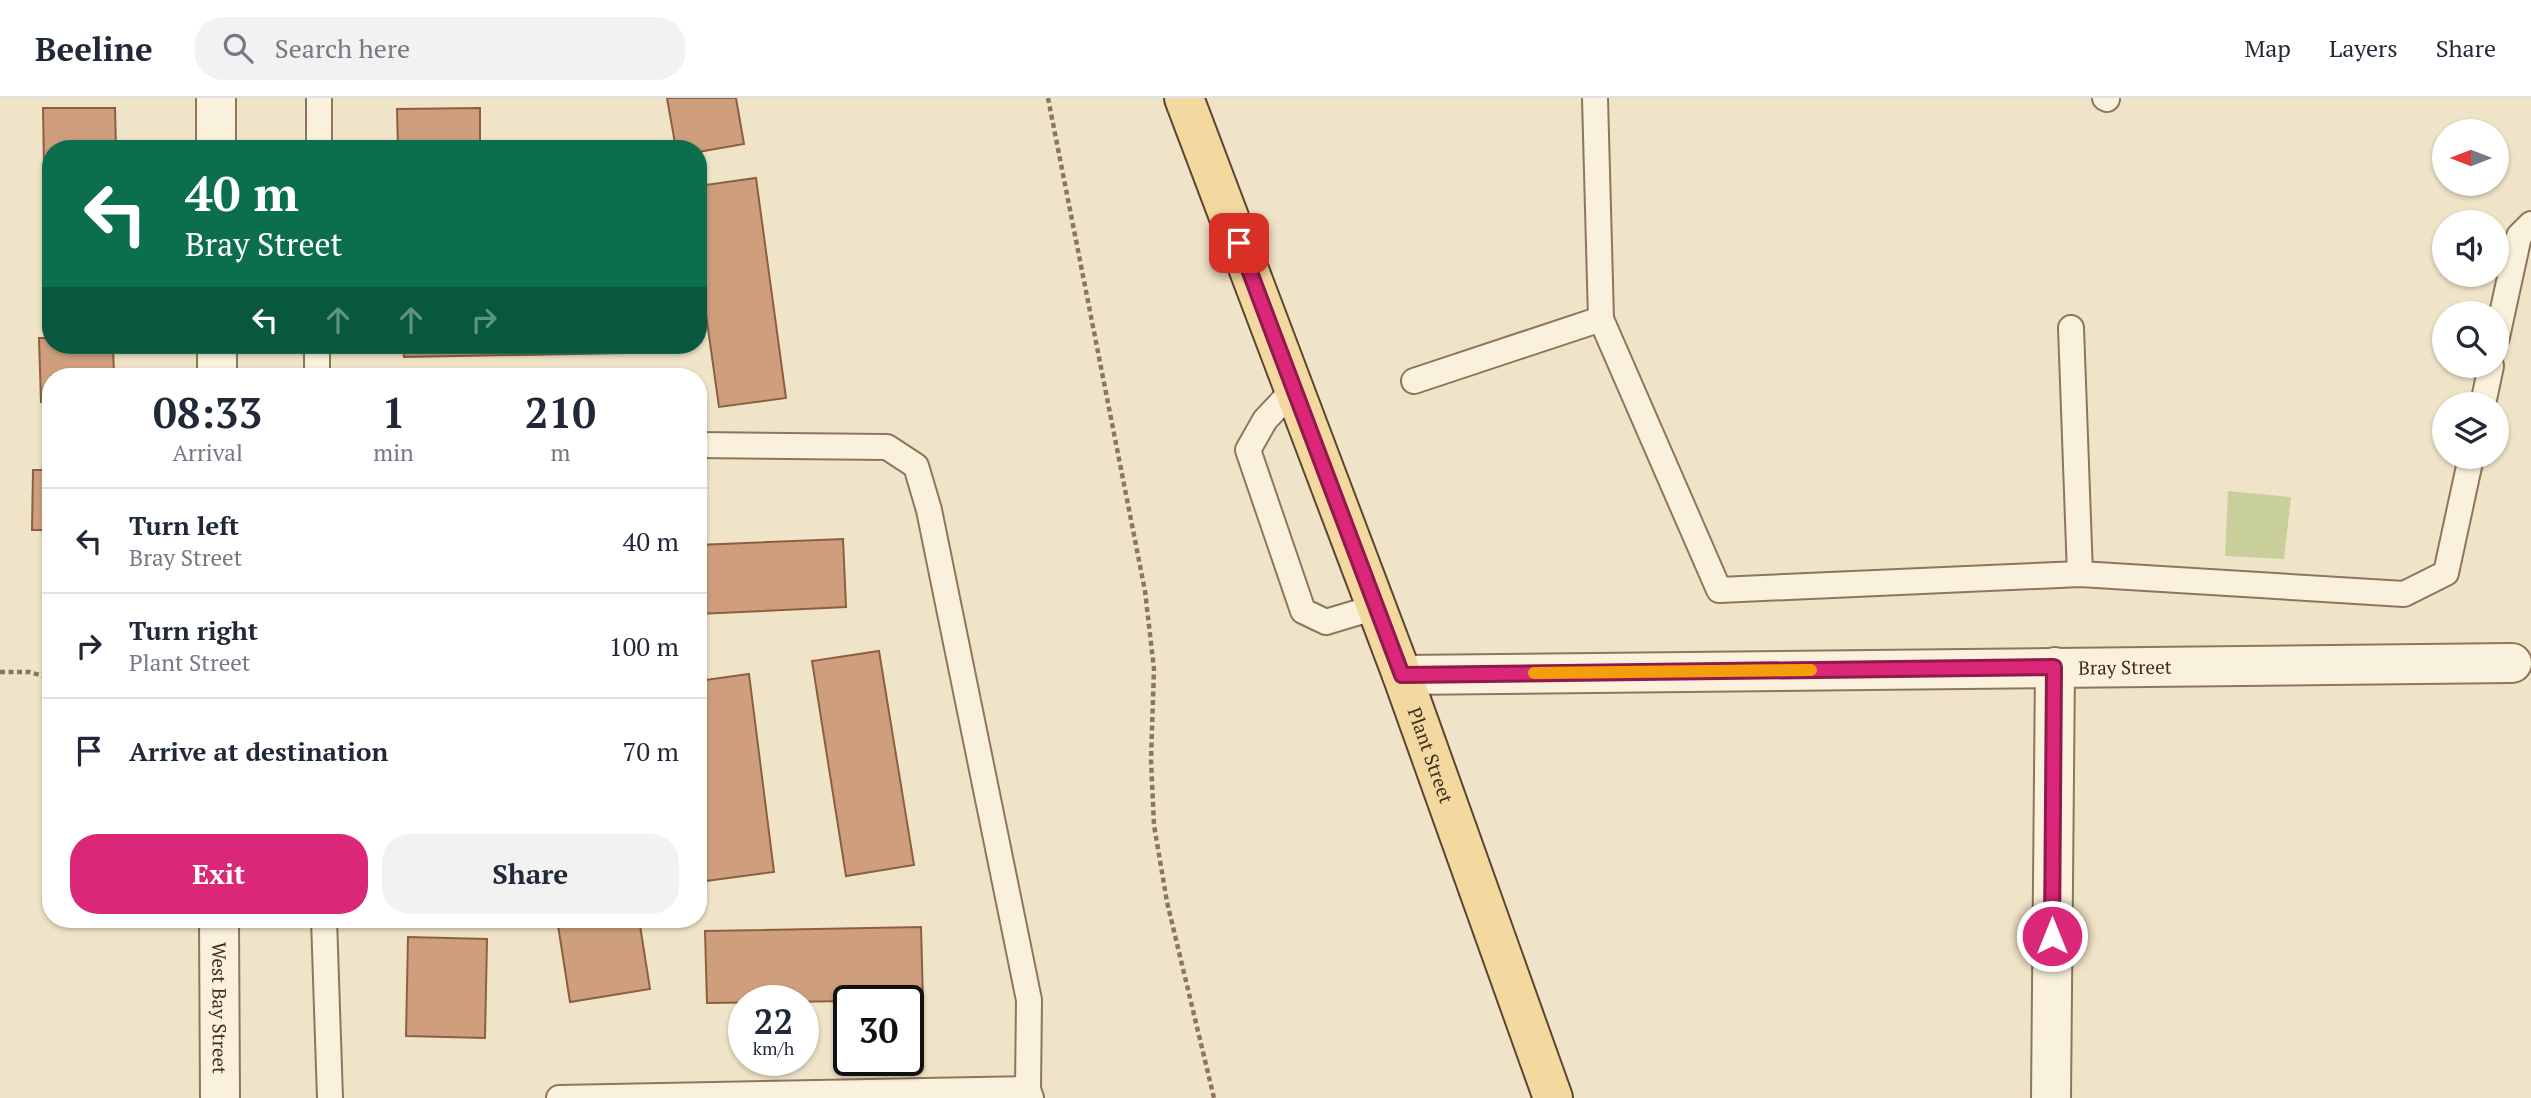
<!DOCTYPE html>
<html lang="en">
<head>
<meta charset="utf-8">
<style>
	:root { --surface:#fff; --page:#f2f2f3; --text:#1f2937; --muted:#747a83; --line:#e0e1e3; --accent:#db2777 }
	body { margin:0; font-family:"PT Serif",serif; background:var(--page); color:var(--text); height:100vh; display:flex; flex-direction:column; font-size:26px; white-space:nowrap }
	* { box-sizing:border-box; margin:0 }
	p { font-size:23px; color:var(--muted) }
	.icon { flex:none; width:38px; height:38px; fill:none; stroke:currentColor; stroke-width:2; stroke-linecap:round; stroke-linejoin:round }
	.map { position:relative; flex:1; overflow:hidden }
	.details { position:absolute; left:42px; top:270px; width:665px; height:560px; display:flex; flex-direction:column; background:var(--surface); border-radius:28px; box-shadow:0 2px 5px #0004 }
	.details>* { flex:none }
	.banner { position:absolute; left:42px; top:42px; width:665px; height:214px; border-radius:28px; box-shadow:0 2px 5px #0004; background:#0b6e4f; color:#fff; overflow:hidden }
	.needle { width:46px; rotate:270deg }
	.controls { position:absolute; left:2432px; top:21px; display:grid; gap:14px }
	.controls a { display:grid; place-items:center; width:77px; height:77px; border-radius:50%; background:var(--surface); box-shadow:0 2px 5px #0004; font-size:35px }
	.speed { position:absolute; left:728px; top:887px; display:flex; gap:14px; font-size:35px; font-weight:700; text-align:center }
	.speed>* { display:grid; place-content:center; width:91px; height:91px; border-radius:50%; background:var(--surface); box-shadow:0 2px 5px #0004; line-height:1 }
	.speed small { font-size:18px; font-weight:400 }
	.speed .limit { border:4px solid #111; border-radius:10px; background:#fff; color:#111 }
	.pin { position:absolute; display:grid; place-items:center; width:60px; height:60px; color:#fff; margin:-30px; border-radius:14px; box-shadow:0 4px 10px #0006 }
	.me { position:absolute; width:77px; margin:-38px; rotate:0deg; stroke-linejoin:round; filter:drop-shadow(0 0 5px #0008) }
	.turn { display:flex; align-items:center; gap:24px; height:147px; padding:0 28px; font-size:32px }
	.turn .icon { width:91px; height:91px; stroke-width:2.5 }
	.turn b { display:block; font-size:49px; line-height:60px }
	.lanes { display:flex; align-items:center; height:66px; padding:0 28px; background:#0003; justify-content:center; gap:35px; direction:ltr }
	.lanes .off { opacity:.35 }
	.eta { display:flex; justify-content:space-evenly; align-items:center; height:119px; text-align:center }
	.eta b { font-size:42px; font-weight:700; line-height:49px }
	.button { display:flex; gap:14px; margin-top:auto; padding:14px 28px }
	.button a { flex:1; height:80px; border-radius:28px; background:var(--accent); color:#fff; font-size:28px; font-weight:700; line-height:80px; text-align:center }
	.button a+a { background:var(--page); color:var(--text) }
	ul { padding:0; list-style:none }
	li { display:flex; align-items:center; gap:21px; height:105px; padding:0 28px; border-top:2px solid var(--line) }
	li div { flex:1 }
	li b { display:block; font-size:26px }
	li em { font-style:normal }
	header { display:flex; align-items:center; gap:42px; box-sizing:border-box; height:98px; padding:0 35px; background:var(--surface); border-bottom:2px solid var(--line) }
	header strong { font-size:33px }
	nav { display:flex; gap:38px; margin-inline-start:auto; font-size:24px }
	.search { width:490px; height:63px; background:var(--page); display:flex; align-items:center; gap:18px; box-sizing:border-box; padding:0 24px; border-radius:28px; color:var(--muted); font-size:26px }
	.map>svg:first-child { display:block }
	.green { fill:#c9cf9b }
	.building { fill:#cf9f7d; stroke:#8d5f41; stroke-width:2 }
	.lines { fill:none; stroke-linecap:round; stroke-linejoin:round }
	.service-casing { stroke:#8d765c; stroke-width:28 }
	.minor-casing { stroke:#8d765c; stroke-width:42 }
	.primary-casing { stroke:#5b4430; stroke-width:42 }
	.path { stroke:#8d765c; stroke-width:4.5; stroke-dasharray:5 3.5; stroke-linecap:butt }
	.service { stroke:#faf1dc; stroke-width:24 }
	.minor { stroke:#faf1dc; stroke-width:38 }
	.primary { stroke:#f3d9a0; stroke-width:38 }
	.route-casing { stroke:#8e194d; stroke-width:18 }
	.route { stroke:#db2777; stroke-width:12 }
	.slow { stroke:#f59e0b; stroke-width:12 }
	.labels { text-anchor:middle; stroke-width:7; stroke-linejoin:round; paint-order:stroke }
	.street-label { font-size:19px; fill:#3d2e20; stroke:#f7eed8 }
</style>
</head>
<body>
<header>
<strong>Beeline</strong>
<div class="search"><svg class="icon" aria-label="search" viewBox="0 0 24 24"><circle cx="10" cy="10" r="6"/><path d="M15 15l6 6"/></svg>Search here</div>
<nav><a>Map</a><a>Layers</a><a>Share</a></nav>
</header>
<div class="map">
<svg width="2531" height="1000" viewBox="0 0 2531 1000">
	<rect width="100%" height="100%" fill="#f0e4c8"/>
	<polygon class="green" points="2228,393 2291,399 2284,461 2225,458"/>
	<g class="building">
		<polygon points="667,0 736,0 744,46 698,54 698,51 676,51"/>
		<polygon points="43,10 115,10 116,51 51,51 51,70 44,70"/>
		<polygon points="480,10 480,51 398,51 397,11"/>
		<polygon points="756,80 786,300 719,309 698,159 698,88"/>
		<polygon points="44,125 51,125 51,185 43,184"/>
		<polygon points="39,240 51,240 51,247 113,247 114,278 51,278 51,303 41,304"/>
		<polygon points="403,247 627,247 627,255 404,259"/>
		<polygon points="33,372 51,372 51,432 32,432"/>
		<polygon points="843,441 846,509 698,516 698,447"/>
		<polygon points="879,553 914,767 846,778 812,563"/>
		<polygon points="749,576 774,774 698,784 698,583"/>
		<polygon points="557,821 639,821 650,891 570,904"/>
		<polygon points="921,829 923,902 707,905 705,833"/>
		<polygon points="408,839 487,841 485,940 406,938"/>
	</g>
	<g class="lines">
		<g class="service-casing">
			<g id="service">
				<polyline points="1595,0 1601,221 1719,492 2080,476 2404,496 2446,475 2471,359"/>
				<polyline points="2105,0 2107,1"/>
				<polyline points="319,51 319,0"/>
				<polyline points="2071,230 2080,476"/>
				<polyline points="2497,239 2519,138 2531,126"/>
				<polyline points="317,278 317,247"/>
				<polyline points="1414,283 1601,221"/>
				<polyline points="1294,291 1265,322 1248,352 1303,513 1326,524 1376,509"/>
				<polyline points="2483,306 2491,268"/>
				<polyline points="698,347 887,349 916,368 929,412 1029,902 1028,991 1031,1000"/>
				<polyline points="324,821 330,1000"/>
				<polyline points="559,1000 1028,991"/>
			</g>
		</g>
		<g class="minor-casing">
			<g id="minor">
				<polyline points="216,0 216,51"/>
				<polyline points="217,247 217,278"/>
				<path id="s1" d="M1402,577l1110,-12"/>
				<path id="s2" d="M219,821l1,179"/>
				<polyline points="2051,1000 2055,569"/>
			</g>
		</g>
		<g class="primary-casing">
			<g id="primary">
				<path id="s3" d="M1184,0l218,577 151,423"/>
			</g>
		</g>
		<g class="path">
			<polyline points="1048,0 1145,493 1154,571 1151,662 1154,727 1167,804 1214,1000"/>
			<polyline points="0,574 29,574 51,580"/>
		</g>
		<use href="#service" class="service"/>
		<use href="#minor" class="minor"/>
		<use href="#primary" class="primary"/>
	</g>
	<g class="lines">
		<g class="route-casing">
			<polyline id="route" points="1239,145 1402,577 2054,569 2052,838"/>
		</g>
		<use href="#route" class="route"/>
		<polyline class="slow" points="1534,575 1811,572"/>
	</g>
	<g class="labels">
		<g class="street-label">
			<text dy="7" stroke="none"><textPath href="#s1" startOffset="723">Bray Street</textPath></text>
			<text dy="7" stroke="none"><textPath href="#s3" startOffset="702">Plant Street</textPath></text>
			<text dy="7" stroke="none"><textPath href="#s2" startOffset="89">West Bay Street</textPath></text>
		</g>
	</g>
</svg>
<div class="controls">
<a><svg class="needle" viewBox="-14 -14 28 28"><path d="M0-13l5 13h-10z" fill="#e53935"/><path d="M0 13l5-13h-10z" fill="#747a83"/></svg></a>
<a><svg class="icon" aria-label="sound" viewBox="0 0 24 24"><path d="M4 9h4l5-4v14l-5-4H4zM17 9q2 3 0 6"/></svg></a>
<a><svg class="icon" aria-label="search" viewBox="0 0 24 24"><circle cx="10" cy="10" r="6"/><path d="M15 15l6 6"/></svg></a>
<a><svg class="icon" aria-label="layers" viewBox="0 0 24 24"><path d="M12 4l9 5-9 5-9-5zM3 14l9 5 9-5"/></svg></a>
</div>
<div class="speed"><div>22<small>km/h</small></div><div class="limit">30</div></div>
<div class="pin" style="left:1239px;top:145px;background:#d93025"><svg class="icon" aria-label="arrive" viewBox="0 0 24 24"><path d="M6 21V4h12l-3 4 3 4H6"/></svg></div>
<svg class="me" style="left:2052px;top:838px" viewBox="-20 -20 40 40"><circle r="17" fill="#db2777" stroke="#fff" stroke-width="3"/><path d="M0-11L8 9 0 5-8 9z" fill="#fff"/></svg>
<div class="banner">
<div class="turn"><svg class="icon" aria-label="left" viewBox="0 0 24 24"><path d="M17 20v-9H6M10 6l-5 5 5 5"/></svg><div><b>40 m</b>Bray Street</div></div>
<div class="lanes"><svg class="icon" aria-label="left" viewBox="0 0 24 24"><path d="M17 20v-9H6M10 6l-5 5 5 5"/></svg><svg class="icon off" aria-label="ahead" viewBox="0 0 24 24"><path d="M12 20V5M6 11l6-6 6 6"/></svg><svg class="icon off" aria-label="ahead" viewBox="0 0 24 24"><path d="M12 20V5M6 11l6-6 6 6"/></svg><svg class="icon off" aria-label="right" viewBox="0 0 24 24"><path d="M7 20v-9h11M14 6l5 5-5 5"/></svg></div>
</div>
<section class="details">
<div class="eta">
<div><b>08:33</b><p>Arrival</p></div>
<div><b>1</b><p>min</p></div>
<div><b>210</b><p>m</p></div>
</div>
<ul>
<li><svg class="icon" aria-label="left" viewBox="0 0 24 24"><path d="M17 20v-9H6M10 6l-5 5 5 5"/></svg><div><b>Turn left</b><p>Bray Street</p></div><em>40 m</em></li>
<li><svg class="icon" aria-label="right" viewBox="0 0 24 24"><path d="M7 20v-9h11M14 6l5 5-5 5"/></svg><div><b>Turn right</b><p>Plant Street</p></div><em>100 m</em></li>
<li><svg class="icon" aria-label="arrive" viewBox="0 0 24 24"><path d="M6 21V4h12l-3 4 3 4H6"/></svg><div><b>Arrive at destination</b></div><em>70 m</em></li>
</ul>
<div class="button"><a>Exit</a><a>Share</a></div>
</section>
</div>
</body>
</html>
